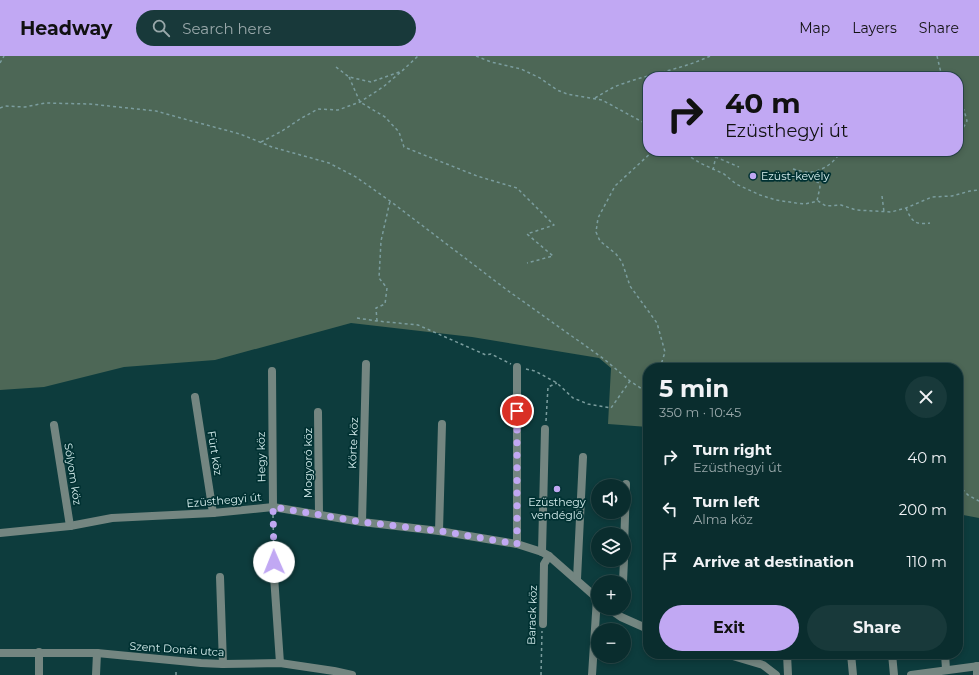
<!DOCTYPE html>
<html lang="en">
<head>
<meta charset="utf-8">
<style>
	:root { --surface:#0a2d2e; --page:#18393a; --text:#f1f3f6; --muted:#99a8aa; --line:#2a494a; --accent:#c1a8f3 }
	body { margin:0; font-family:Montserrat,sans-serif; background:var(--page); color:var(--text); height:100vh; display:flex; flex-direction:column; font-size:15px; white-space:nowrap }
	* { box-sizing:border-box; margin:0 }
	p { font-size:13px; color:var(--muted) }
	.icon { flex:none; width:22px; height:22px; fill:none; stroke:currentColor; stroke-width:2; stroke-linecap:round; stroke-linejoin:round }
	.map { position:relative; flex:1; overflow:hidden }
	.side { position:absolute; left:643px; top:307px; width:320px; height:296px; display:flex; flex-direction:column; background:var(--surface); border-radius:16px; box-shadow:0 2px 6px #0003,0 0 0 1px var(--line) }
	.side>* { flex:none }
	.top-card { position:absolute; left:643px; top:16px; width:320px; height:84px; border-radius:16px; box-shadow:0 2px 6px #0003,0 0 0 1px var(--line); background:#c1a8f3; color:#111; overflow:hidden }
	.fabs { position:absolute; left:591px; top:423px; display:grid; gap:8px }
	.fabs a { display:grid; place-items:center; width:40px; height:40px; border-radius:50%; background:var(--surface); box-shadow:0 2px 6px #0003,0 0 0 1px var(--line); font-size:20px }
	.pin { position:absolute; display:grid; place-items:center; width:34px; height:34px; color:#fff; margin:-17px; border:2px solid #fff; border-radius:50%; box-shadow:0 1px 4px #0007 }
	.me { position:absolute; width:44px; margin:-22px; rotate:359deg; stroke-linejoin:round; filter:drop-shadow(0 0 3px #0008) }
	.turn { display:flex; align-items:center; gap:14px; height:84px; padding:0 16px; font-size:18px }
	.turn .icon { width:52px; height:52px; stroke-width:2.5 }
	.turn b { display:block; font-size:28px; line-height:34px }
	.round { display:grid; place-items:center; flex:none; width:42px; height:42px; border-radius:21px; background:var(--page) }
	.summary { display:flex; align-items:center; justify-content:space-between; height:68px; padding:0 16px }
	h1 { font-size:24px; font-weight:700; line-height:30px }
	.cta { display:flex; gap:8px; margin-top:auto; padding:8px 16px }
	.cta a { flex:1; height:46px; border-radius:24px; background:var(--accent); color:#111; font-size:16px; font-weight:700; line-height:46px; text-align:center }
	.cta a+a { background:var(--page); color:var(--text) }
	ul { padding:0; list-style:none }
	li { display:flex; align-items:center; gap:12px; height:52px; padding:0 16px }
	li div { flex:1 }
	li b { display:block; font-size:15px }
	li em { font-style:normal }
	header { display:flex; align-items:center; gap:24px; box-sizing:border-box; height:56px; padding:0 20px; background:var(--accent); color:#111 }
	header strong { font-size:19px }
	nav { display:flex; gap:22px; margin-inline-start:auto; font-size:14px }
	.search { width:280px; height:36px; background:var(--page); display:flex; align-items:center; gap:10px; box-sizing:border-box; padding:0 14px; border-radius:22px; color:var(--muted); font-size:15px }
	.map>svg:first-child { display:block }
	.forest { fill:#4d6756; fill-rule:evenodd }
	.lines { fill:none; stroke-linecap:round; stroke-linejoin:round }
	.path { stroke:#7b9d9e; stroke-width:1.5; stroke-dasharray:3 3; stroke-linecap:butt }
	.minor { stroke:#748681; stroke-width:8 }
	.route { stroke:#c1a8f3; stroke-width:7; stroke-dasharray:0 12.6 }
	.poi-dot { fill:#c1a8f3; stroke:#003132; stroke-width:1.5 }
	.labels { text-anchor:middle; stroke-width:3.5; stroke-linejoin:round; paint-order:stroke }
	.poi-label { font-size:11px; fill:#d7efef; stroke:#003132; text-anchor:start }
	.street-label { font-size:11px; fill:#d7efef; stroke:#003132 }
</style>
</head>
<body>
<header>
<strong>Headway</strong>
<div class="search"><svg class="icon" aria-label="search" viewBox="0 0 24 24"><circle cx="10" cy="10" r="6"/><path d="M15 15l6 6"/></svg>Search here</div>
<nav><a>Map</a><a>Layers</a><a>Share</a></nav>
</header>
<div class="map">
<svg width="979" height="619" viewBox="0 0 979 619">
	<rect width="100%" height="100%" fill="#0d3c3d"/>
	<path class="forest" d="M0,0h979v462l-21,-4v-146h-310v59l-40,-3 3,-56 -12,-10 -127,-21 -121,-14 -136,37 -91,7 -80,20 -44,3zM648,21h310v74h-310z"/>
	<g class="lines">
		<g class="path">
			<polyline points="476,0 491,6 521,13 540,22 557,34 567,38 602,44 648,69"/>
			<polyline points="937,0 942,21"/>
			<polyline points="0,7 4,0"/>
			<polyline points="336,11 349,21 371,26 402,15 418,0"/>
			<polyline points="659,17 661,21"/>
			<polyline points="349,21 360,46 385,61 399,76 404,91 477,120 517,132 554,169 527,178 553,200 527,207"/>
			<path d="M595,42c10,-6 19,-12 30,-15 28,-10 58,-14 85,-27"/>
			<polyline points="958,48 964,54 967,65 962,74 958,75"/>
			<polyline points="0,52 5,50 25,51 45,47 90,48 156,55 188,64 240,78 272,91 329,107 356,121 390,145 507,234 604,303 630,325 648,337"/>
			<polyline points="261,86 282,75 300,63 318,53 338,54 360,46 383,31 402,15"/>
			<polyline points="653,95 615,130 598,162 596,176 600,185 616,198 622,206 630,230 657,267 665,296 660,312"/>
			<polyline points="681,95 700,107 724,118 736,128 760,139 776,144 796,147 805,148 818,145 826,150 841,149 856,154 891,156 906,152 932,141 952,140 970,135 979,134"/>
			<polyline points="705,95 711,99 739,111"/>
			<path d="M793,113c5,1 13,4 18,3 12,-1 25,-11 30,-21"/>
			<polyline points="713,114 717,95"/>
			<polyline points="795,114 819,127 820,131 817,145"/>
			<polyline points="882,140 884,156"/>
			<path d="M906,152c6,14 9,17 24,15"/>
			<polyline points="357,262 377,265 418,269 486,299 491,298 511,308"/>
			<polyline points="377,265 376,252 385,248 387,232 379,222 381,185 390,145"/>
			<polyline points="526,313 535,315 557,327 573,342 588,348 611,352 630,325"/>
			<polyline points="546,365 548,331 557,327"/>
			<polyline points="958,429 968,439 979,445"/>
			<polyline points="273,459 274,513"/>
			<polyline points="176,619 176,613"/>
			<polyline points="541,619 542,575"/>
		</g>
		<g class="minor">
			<polyline points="272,315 273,451"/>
			<polyline points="195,341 213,457"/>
			<polyline points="318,356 319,458"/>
			<polyline points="54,369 70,470"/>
			<polyline points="362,466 366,308"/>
			<polyline points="439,475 442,368"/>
			<polyline points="0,477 70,470 112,462 213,457 273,451 362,466 439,475 517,488 542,496 549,500 598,543"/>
			<polyline points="517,488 517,311"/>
			<polyline points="624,493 626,428"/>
			<polyline points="542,496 545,373"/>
			<polyline points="274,520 280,607"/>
			<polyline points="220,521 223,608"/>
			<polyline points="577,523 583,401"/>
			<polyline points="623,526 624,504"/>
			<polyline points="608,552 621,561 648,573"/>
			<polyline points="543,568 544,508 549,500"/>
			<polyline points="0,597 97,597 201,607 223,608 280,607 334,615 352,619"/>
			<polyline points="726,598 763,609 776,619"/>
			<polyline points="787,598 788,619"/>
			<polyline points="851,598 853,619"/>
			<polyline points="892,598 894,619"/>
			<polyline points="945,598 946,613"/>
			<polyline points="977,610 977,619"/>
			<polyline points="39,619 39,596"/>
			<polyline points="96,619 97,597"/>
			<polyline points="592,619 597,542"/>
			<polyline points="911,619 979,610"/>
		</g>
	</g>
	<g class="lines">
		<polyline class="route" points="274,506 273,451 362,466 440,475 517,488 517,355"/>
	</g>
	<g class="poi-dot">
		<circle cx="753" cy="120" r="4"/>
		<circle cx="557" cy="433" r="4"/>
	</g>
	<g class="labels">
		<g class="poi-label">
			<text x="761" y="124">Ezüst-kevély</text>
			<text x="557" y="450" text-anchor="middle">Ezüsthegy<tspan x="557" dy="13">vendéglő</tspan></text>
		</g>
		<g class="street-label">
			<text transform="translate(353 387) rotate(-88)" y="4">Körte köz</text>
			<text transform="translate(215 397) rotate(81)" y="4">Fürt köz</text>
			<text transform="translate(261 401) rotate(-91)" y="4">Hegy köz</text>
			<text transform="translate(308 407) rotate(-90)" y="4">Mogyoró köz</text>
			<text transform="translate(73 418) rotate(81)" y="4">Sólyom köz</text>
			<text transform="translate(224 444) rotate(-5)" y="4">Ezüsthegyi út</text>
			<text transform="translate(532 559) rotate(-88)" y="4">Barack köz</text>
			<text transform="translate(177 593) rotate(4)" y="4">Szent Donát utca</text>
		</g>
	</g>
</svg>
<div class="fabs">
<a><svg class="icon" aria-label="sound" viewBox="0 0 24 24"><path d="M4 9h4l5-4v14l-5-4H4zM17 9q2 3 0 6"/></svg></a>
<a><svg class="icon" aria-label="layers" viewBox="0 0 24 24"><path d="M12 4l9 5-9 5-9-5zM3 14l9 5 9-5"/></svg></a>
<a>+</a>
<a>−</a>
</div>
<div class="pin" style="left:517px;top:355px;background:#d93025"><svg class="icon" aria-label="arrive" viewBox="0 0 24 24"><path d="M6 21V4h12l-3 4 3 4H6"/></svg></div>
<svg class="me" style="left:274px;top:506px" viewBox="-20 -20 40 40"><circle r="19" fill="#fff"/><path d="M0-13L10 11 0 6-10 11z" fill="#c1a8f3"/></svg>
<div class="top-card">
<div class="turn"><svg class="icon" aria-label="right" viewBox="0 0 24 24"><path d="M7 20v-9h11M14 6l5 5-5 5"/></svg><div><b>40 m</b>Ezüsthegyi út</div></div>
</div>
<section class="side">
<div class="summary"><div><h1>5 min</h1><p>350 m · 10:45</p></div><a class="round"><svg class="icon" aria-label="close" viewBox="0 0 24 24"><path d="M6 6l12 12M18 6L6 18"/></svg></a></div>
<ul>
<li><svg class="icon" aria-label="right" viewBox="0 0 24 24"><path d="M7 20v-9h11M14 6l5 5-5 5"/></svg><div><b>Turn right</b><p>Ezüsthegyi út</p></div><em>40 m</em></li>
<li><svg class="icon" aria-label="left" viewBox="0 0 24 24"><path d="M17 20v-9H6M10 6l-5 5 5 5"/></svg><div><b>Turn left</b><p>Alma köz</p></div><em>200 m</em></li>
<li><svg class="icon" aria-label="arrive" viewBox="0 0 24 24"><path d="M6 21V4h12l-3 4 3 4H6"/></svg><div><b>Arrive at destination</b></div><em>110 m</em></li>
</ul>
<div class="cta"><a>Exit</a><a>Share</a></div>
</section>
</div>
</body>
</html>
